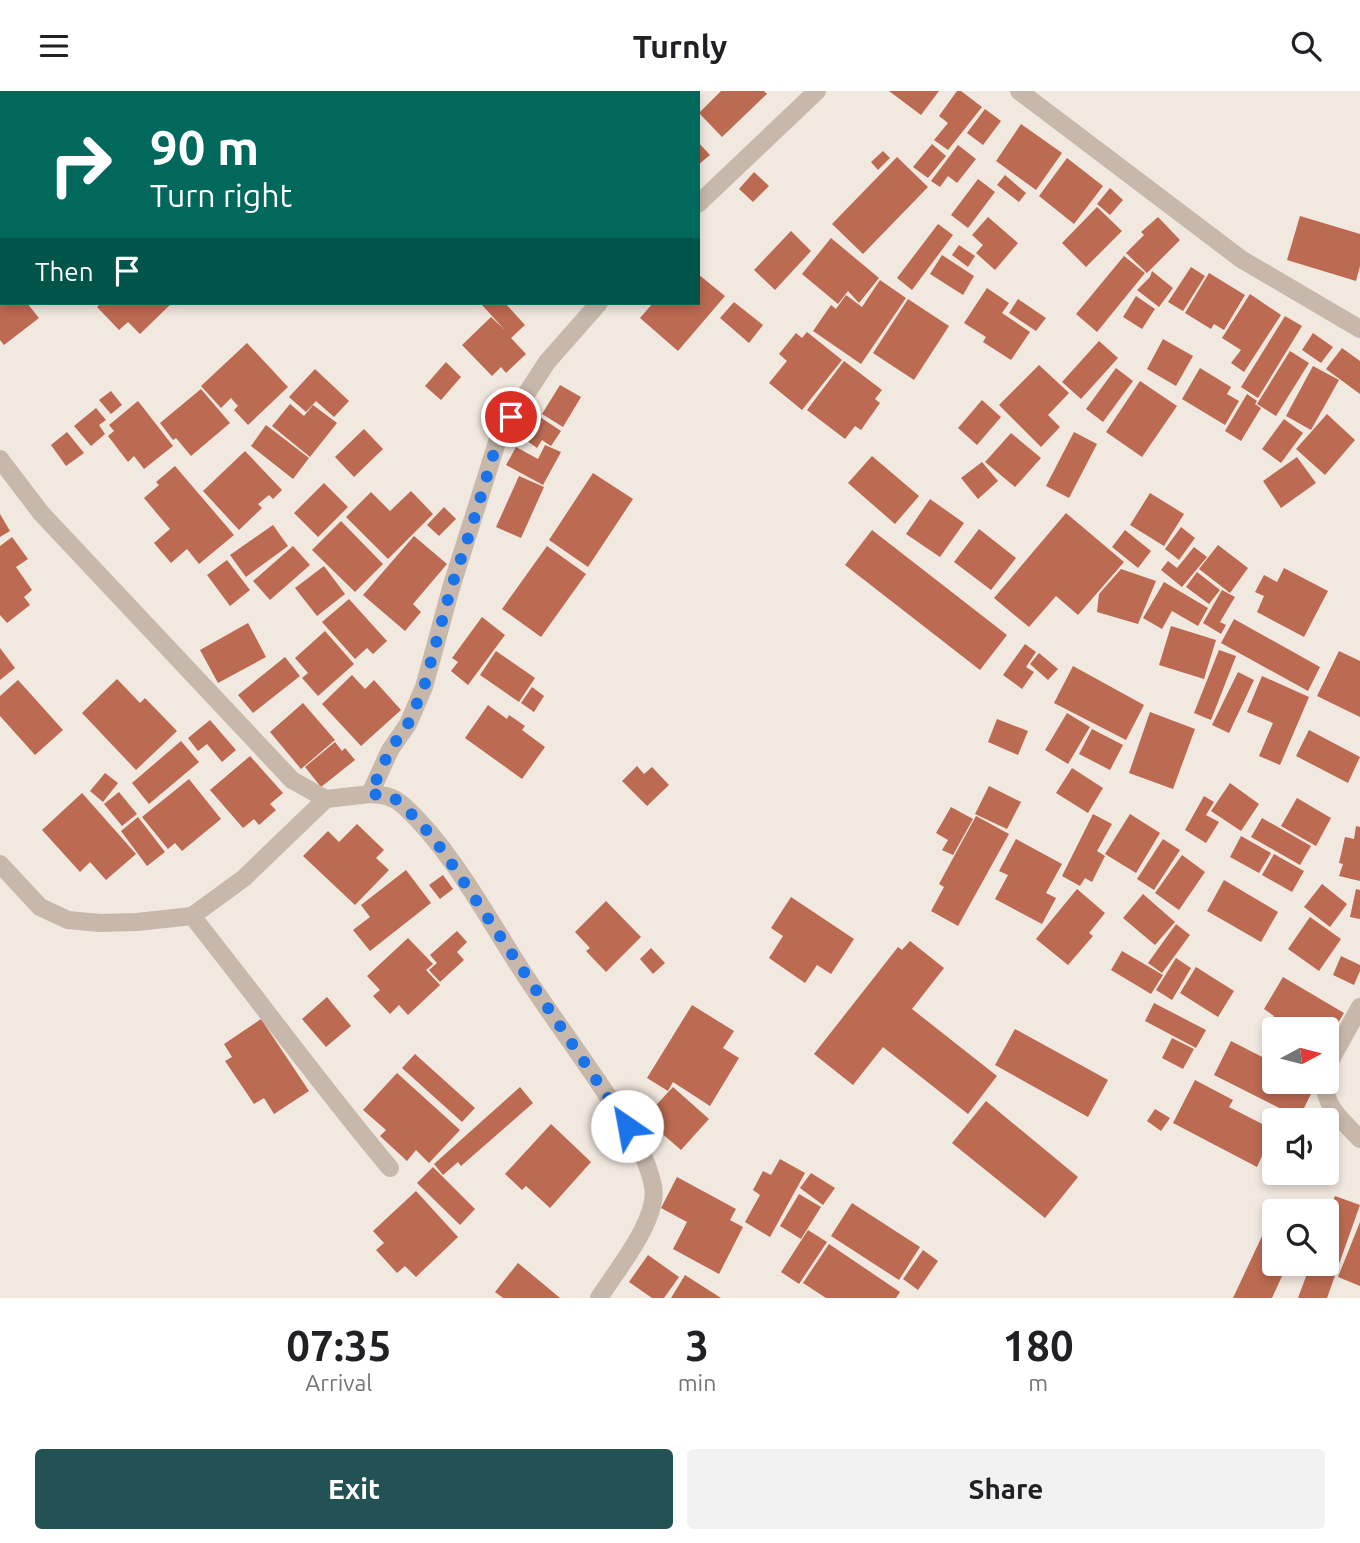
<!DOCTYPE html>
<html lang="en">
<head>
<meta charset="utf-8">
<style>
	:root { --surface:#fff; --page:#f2f2f2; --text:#202124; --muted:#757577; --accent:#235255 }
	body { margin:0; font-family:Ubuntu,sans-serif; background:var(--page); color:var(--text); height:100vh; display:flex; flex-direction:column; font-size:26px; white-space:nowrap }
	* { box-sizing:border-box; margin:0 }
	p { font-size:23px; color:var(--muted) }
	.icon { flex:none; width:38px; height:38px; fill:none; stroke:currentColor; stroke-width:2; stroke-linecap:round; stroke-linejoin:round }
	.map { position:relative; height:1207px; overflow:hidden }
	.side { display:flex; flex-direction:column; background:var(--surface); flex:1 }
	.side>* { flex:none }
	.top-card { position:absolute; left:0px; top:0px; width:700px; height:214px; box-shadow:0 4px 10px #0003; background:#00695c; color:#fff; overflow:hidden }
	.needle { width:46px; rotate:83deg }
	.controls { position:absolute; left:1262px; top:926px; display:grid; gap:14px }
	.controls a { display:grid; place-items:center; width:77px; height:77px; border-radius:7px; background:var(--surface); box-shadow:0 4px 10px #0003; font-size:35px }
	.pin { position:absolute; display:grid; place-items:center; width:60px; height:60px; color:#fff; margin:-30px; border:4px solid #fff; border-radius:50%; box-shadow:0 2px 7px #0007 }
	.me { position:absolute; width:77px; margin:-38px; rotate:327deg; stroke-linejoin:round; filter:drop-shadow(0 0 5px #0008) }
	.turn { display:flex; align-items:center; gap:24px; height:147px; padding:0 35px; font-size:32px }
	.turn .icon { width:91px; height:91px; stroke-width:2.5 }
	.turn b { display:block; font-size:49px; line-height:60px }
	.then { display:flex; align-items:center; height:66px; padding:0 35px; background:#0003; gap:14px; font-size:26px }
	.eta { display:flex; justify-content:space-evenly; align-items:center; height:119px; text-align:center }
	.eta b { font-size:42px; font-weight:700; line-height:49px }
	.primary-button { display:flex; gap:14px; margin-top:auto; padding:14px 35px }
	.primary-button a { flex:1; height:80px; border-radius:7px; background:var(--accent); color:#fff; font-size:28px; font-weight:700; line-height:80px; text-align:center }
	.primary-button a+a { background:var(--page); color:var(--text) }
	header { display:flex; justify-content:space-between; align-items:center; height:91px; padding:0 35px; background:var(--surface); font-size:32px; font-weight:700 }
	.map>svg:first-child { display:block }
	.building { fill:#bc6a52 }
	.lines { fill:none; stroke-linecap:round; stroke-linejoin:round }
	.minor { stroke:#c8b8ab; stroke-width:18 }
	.route { stroke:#1a73e8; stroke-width:12; stroke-dasharray:0 21.6 }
</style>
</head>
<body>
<header><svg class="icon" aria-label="menu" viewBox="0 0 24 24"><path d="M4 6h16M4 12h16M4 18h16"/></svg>Turnly<svg class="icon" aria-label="search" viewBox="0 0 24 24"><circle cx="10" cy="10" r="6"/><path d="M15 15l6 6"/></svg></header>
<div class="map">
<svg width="1360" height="1207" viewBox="0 0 1360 1207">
	<rect width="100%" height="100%" fill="#f1e8df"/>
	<g class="building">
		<polygon points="721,0 764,0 767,3 722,46 699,22"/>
		<polygon points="889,0 939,0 921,24"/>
		<polygon points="957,0 961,0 982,16 948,59 934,49 948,32 939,25"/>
		<polygon points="985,18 1001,30 983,54 967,42"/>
		<polygon points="1021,33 1062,62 1036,99 996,70"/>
		<polygon points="698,51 710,64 698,74"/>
		<polygon points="932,53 946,65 928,87 913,76"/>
		<polygon points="958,54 976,68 957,92 948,85 940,96 931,90"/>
		<polygon points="883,60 890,67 878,79 871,71"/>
		<polygon points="897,66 928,96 863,163 832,133"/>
		<polygon points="1067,67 1103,95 1074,133 1039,105"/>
		<polygon points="754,81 769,95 753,111 739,98"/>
		<polygon points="1005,84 1026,102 1019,111 997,94"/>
		<polygon points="978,88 995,101 968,137 951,124"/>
		<polygon points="1110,97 1123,109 1110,124 1097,113"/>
		<polygon points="1097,116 1122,140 1086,176 1062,152"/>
		<polygon points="1300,125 1360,143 1360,175 1356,190 1287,169"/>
		<polygon points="988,126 1018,152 995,179 976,162 983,154 972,144"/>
		<polygon points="1158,126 1180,149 1147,182 1126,162 1144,144 1141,141"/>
		<polygon points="938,133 953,144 912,199 897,187"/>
		<polygon points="791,140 811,160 775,199 754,179"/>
		<polygon points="831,147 879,187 859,212 848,200 838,213 802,183"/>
		<polygon points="959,154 975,165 968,176 952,164"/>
		<polygon points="942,164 974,185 963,204 930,183"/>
		<polygon points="1124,165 1145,182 1097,241 1076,223"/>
		<polygon points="1191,176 1205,185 1183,220 1168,211"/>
		<polygon points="1152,180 1173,197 1159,216 1137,199 1150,186"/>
		<polygon points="1209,182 1245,204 1224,239 1214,233 1211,238 1185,222"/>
		<polygon points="698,183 725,205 678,260 640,227 653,212 698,212"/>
		<polygon points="880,189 906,207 861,273 813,240 831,214 836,218 846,204 862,216"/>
		<polygon points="987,197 1009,212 1002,222 1030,241 1011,269 983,251 986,246 964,232"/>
		<polygon points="1250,203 1281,224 1244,281 1231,272 1241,259 1222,247"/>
		<polygon points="1136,205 1155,218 1142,238 1123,226"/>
		<polygon points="908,208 949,235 914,289 873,262"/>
		<polygon points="1018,208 1046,227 1036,240 1009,222"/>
		<polygon points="734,211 763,234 749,252 720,227"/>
		<polygon points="0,212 27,212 39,227 4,254 0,249"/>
		<polygon points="101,212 172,212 140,243 128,231 119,239 97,216"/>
		<polygon points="485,212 505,212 525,234 511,247 526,263 506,282 501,276 492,285 462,254 491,226 504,238 482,214"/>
		<polygon points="1285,225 1302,235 1258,307 1241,296"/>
		<polygon points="807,241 842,269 802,319 769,292 787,270 779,263 796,242 802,247"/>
		<polygon points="1313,242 1333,256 1321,272 1302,259"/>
		<polygon points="1163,248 1193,265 1176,295 1147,278"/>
		<polygon points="1099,250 1118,267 1081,308 1062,291"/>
		<polygon points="247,252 288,296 248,334 234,319 238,315 231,307 221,317 201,295"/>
		<polygon points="1342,257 1360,270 1360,303 1326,278"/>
		<polygon points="1290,260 1309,272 1276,325 1257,313"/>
		<polygon points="844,270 882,299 875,308 880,312 861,339 855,335 845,348 807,319"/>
		<polygon points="446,271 461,286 441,309 425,295"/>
		<polygon points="1039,274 1069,302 1048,324 1060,336 1041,356 999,314"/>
		<polygon points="1313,275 1339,289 1311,339 1286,325"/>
		<polygon points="1116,277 1133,290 1103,331 1086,318"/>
		<polygon points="1200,277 1231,296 1227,303 1239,310 1225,334 1182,308"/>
		<polygon points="315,278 349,310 334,326 316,310 306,321 289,306"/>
		<polygon points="1140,290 1177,315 1142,366 1106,341"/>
		<polygon points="560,294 581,306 563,336 542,323"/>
		<polygon points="201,298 230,332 191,365 176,347 173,349 160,332"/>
		<polygon points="111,300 122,314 111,323 99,309"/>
		<polygon points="1247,303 1257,310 1255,313 1261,317 1241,350 1225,340"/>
		<polygon points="982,309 1001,326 977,354 958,337"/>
		<polygon points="138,310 173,355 144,378 134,365 128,371 108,345 114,340 109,334"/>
		<polygon points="290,313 304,325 313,314 337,332 310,366 272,335"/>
		<polygon points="96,317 106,329 99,334 105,343 91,355 74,335"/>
		<polygon points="1327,323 1355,349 1325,384 1296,358"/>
		<polygon points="537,324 561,340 551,355 542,349 537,357 523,347"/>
		<polygon points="1284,328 1303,342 1281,372 1262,358"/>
		<polygon points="266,334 309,367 293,388 251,355"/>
		<polygon points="364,338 383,358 354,386 335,366"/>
		<polygon points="67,341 84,362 66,375 51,354"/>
		<polygon points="1074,341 1097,353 1069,407 1046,395"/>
		<polygon points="1011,342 1041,367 1015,396 985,371"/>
		<polygon points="545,354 561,361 543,394 506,374 516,356 538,368"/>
		<polygon points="245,360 282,399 273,408 269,404 258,413 262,417 239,439 203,400"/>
		<polygon points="872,365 919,405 895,433 848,392"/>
		<polygon points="1297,366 1316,392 1281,417 1263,390"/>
		<polygon points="982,371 998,390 978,408 961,387"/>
		<polygon points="175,375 234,444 199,473 187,458 171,472 154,452 170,438 144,407 159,394 156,391"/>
		<polygon points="593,382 633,408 588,476 549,449"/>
		<polygon points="519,385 544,396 521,447 496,436"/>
		<polygon points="324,392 348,416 318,446 294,422"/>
		<polygon points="411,400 433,423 388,468 346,426 371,401 390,420"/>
		<polygon points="1150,402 1184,423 1164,455 1130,434"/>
		<polygon points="930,408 964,432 940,466 906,443"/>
		<polygon points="444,416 456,428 439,445 427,434"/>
		<polygon points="1066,422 1124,471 1078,524 1056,505 1029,536 994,507"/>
		<polygon points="0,423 10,440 0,446"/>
		<polygon points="341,430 383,473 355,501 312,459"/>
		<polygon points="273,434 288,455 246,486 230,464"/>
		<polygon points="1181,436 1195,447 1179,469 1165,458"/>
		<polygon points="979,438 1016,467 991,499 954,471"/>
		<polygon points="872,439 1007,544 980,579 845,474"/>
		<polygon points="1125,439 1151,460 1138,477 1112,456"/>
		<polygon points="414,445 447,473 413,513 421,521 405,540 363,504"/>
		<polygon points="12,446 28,468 16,476 32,499 24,506 30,514 7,532 0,524 0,455"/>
		<polygon points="1218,454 1248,477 1230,502 1199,478"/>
		<polygon points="293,455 310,474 270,509 253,490"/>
		<polygon points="547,455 586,483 541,546 502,518"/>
		<polygon points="1194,456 1207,466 1182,496 1161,479 1168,470 1177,477"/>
		<polygon points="227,469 250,499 230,515 207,484"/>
		<polygon points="324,475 345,503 317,525 295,497"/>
		<polygon points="1284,477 1328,500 1304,546 1257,521 1264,505 1255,501 1264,484 1277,491"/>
		<polygon points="1121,478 1156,490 1138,533 1097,521 1099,503"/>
		<polygon points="1197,481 1220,499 1209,513 1186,496"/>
		<polygon points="1164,491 1208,517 1198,535 1172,520 1162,538 1143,527"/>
		<polygon points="1222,499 1235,506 1220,531 1226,534 1221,543 1203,532"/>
		<polygon points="349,508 387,550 373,563 367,557 355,568 322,531"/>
		<polygon points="482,526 505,544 468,594 451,580 458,571 452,567"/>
		<polygon points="1234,528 1320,576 1308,600 1221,552"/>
		<polygon points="248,532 266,566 218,592 200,559"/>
		<polygon points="1171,535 1216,549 1204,588 1159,574"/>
		<polygon points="325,540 354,573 318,605 302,587 308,582 295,567"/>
		<polygon points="1025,553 1036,561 1026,576 1034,581 1022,598 1003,584"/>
		<polygon points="0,557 15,577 0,589"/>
		<polygon points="1219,559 1236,565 1211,629 1194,622"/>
		<polygon points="496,560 535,587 519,611 480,584"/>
		<polygon points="1339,560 1360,570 1360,626 1317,605"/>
		<polygon points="1039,562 1058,578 1048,589 1030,573"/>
		<polygon points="285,566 300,585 253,622 238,604"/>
		<polygon points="1073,575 1144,614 1126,649 1054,612"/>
		<polygon points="1238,581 1254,589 1229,642 1212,634"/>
		<polygon points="352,584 365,598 374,589 401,619 361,655 322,613"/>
		<polygon points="1262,585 1309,606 1280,674 1259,665 1273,632 1247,621"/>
		<polygon points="117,588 140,612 145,607 177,640 136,679 82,622"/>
		<polygon points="18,589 63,639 35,664 0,625 0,605"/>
		<polygon points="532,596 544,605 534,621 521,612"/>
		<polygon points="303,612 335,649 301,678 270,641"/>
		<polygon points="488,614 507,628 509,624 525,635 522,639 545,656 522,688 465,647"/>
		<polygon points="1150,621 1195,638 1173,698 1129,682"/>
		<polygon points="1067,622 1090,636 1068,673 1045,659"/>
		<polygon points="997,628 1028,640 1018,664 988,651"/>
		<polygon points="210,629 236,659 222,671 207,653 198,660 188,647"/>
		<polygon points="1092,638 1123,654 1110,679 1079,663"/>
		<polygon points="1309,639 1360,666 1348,692 1296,665"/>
		<polygon points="181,650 199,671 149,713 132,692"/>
		<polygon points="335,651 342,660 345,657 355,669 321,696 305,676"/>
		<polygon points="250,665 283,702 270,713 276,719 259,734 254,728 243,737 210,699"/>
		<polygon points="637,675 644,683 652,676 669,694 647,715 622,690"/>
		<polygon points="1072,677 1103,697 1088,722 1056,702"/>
		<polygon points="105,682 118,692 103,711 90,700"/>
		<polygon points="189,688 221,728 182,760 175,752 168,758 142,726"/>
		<polygon points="1230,692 1259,713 1241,740 1211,720"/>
		<polygon points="989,695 1021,711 1007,738 975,723"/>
		<polygon points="119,701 137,723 122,735 104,713"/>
		<polygon points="82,702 136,763 106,789 90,771 80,781 42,739"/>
		<polygon points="1204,705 1214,711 1206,724 1219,731 1206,752 1185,739"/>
		<polygon points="1297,707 1331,727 1316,755 1281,735"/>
		<polygon points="951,716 973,728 953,764 942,759 948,749 936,742"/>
		<polygon points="1093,723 1112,733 1097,760 1105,765 1092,791 1085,787 1080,795 1062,785"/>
		<polygon points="1130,723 1160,742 1136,782 1105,763"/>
		<polygon points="976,725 1009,743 958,835 931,820 944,796 939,793"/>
		<polygon points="138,726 165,761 147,775 121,740"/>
		<polygon points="1262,727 1311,755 1300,774 1251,746"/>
		<polygon points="357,733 384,759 376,767 389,779 355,814 303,765 328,740 339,751"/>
		<polygon points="1356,735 1360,736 1360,790 1339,785 1343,773 1339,772 1345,746 1354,748"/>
		<polygon points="1241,745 1271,762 1259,782 1230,766"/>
		<polygon points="1016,748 1062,773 1046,802 1056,807 1042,833 995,808 1008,784 999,780"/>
		<polygon points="1163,748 1180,759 1154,799 1137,788"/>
		<polygon points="1274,763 1304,780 1292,801 1262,784"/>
		<polygon points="1182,764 1205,781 1179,819 1155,802"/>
		<polygon points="406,779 431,812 370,860 353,839 370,826 361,814"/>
		<polygon points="443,784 453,798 440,808 429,794"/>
		<polygon points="1224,789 1278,821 1261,851 1207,820"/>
		<polygon points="1322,793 1347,813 1330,836 1304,816"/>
		<polygon points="1077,798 1105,822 1089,842 1093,845 1068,874 1036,848"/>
		<polygon points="1356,798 1360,799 1360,828 1350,826"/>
		<polygon points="1143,803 1175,831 1155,854 1123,827"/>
		<polygon points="791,806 854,848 831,883 817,874 805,892 769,867 783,845 771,837"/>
		<polygon points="606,810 641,846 606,881 586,860 590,857 575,841"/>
		<polygon points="1310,826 1341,848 1319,880 1288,858"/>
		<polygon points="1176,833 1190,844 1162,882 1148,872"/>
		<polygon points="457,840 467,851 457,861 464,869 440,891 429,879 437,872 430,864"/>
		<polygon points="408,847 433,873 426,879 440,894 408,924 399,914 390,923 373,905 380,899 367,885"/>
		<polygon points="910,850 944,877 912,918 997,985 968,1023 883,956 853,994 814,963 898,856 902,859"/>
		<polygon points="651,857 665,872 653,883 640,868"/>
		<polygon points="1122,860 1163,884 1151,903 1111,879"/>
		<polygon points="1341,865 1360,874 1360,880 1354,894 1333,884"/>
		<polygon points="1176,867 1191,877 1172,909 1156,899"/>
		<polygon points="1196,876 1234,900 1218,926 1180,902"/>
		<polygon points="1283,886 1344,922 1326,952 1326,938 1274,938 1274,941 1267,937 1274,925 1264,918"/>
		<polygon points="327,906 351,935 326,956 302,928"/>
		<polygon points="1154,912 1206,939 1196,957 1145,930"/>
		<polygon points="692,914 734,940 723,957 739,967 710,1015 673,991 668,1000 647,987"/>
		<polygon points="261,928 309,1000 274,1023 264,1007 254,1013 225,970 232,966 224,953"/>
		<polygon points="1015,938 1108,989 1088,1026 995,974"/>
		<polygon points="1172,947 1194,958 1183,978 1162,967"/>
		<polygon points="1231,950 1274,972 1274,990 1310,990 1316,993 1299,1027 1214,984"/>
		<polygon points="415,963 475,1017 462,1031 402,977"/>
		<polygon points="397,982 460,1039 429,1072 416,1059 407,1070 380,1045 386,1039 363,1019"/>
		<polygon points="1195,989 1233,1009 1229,1016 1274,1039 1257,1076 1173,1032"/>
		<polygon points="520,996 533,1012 461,1075 458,1071 443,1084 434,1073"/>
		<polygon points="673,996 709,1028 681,1059 644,1027"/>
		<polygon points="986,1010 1078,1086 1045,1127 952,1052"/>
		<polygon points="1155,1018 1170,1027 1161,1040 1147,1030"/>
		<polygon points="551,1033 591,1071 550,1117 526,1095 522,1099 505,1083"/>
		<polygon points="611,1037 623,1052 607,1066 594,1050"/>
		<polygon points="780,1068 805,1082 770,1146 745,1131 760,1104 753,1099 763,1080 771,1084"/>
		<polygon points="433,1076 475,1118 460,1134 417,1092"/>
		<polygon points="811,1082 835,1097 823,1114 800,1097"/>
		<polygon points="677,1086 736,1118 730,1129 743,1136 719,1183 673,1158 687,1131 661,1117"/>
		<polygon points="416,1100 458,1146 416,1186 405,1175 397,1182 376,1159 384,1152 373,1140"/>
		<polygon points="799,1103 821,1116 801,1148 780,1135"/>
		<polygon points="1335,1105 1360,1114 1327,1207 1298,1207 1311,1172 1326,1172 1326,1128"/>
		<polygon points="852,1112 920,1156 899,1189 831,1145"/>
		<polygon points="1360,1131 1360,1195 1338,1186"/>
		<polygon points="808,1139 827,1151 799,1193 781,1181"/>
		<polygon points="1263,1143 1274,1148 1274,1172 1288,1172 1272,1207 1233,1207"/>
		<polygon points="829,1153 900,1201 896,1207 826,1207 803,1192"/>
		<polygon points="923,1159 938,1170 918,1199 903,1188"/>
		<polygon points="648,1164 679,1186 664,1207 652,1207 629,1191"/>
		<polygon points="518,1172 560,1207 503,1207 495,1201"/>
		<polygon points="685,1184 721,1207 671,1207"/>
	</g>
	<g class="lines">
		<g class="minor">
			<polyline points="130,0 132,2"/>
			<polyline points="1019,0 1241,168 1360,238"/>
			<polyline points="698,113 817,0"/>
			<polyline points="0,155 2,154"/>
			<polyline points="0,368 41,422 292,689 326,708 370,703 390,659 408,633 424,596 451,497 499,345 547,271 599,212"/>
			<path d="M370,703c14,1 23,2 34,12 51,47 87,119 126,177 26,39 55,78 81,118 16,25 36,54 42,85 7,32 -37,85 -54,112"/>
			<polyline points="0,773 40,816 68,829 100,832 137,831 192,825 244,787 326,708"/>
			<path d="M192,825c67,84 129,170 198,252"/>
			<polyline points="1326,977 1360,916"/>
			<path d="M1324,990c1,27 19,40 36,58"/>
		</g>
	</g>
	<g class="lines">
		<polyline class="route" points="511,326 499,345 471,438 451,497 424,596 408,633 390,659 370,703 392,705 419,730 443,760 627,1035"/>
	</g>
</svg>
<div class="controls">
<a><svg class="needle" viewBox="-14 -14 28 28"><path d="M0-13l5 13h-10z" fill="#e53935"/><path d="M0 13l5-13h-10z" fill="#757577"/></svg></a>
<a><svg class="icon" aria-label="sound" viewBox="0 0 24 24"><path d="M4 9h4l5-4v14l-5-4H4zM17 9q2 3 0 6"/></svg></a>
<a><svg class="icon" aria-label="search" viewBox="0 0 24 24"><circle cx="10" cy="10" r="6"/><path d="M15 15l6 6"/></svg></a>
</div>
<div class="pin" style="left:511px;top:326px;background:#d93025"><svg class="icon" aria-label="arrive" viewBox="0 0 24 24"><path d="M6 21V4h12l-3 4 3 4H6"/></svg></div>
<svg class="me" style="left:627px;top:1035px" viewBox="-20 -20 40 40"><circle r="19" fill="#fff"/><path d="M0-13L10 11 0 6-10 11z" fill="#1a73e8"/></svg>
<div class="top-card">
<div class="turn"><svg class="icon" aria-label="right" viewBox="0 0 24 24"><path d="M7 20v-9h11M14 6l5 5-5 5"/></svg><div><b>90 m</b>Turn right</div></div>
<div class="then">Then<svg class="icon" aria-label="arrive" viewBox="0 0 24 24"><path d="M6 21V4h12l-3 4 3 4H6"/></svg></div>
</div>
</div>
<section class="side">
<div class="eta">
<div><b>07:35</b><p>Arrival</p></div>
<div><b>3</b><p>min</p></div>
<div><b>180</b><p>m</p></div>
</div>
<div class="primary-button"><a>Exit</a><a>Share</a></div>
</section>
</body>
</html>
